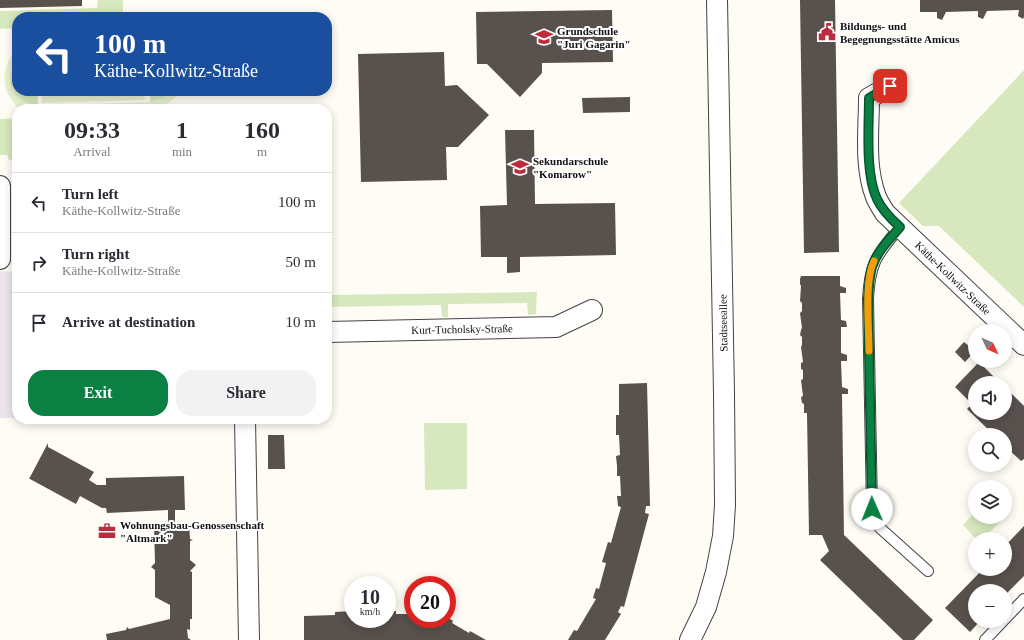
<!DOCTYPE html>
<html lang="en">
<head>
<meta charset="utf-8">
<style>
	:root { --surface:#fff; --page:#f2f2f3; --text:#2b2b33; --muted:#7c7c81; --line:#e1e1e2; --accent:#0b8043 }
	body { margin:0; font-family:"Times New Roman",serif; background:var(--page); color:var(--text); height:100vh; display:flex; flex-direction:column; font-size:15px; white-space:nowrap }
	* { box-sizing:border-box; margin:0 }
	p { font-size:13px; color:var(--muted) }
	.icon { flex:none; width:22px; height:22px; fill:none; stroke:currentColor; stroke-width:2; stroke-linecap:round; stroke-linejoin:round }
	.map { position:relative; flex:1; overflow:hidden }
	.details { position:absolute; left:12px; top:104px; width:320px; height:320px; display:flex; flex-direction:column; background:var(--surface); border-radius:16px; box-shadow:0 2px 10px #0003 }
	.details>* { flex:none }
	.guide { position:absolute; left:12px; top:12px; width:320px; height:84px; border-radius:16px; box-shadow:0 2px 10px #0003; background:#1a4fa0; color:#fff; overflow:hidden }
	.needle { width:26px; rotate:134deg }
	.fabs { position:absolute; left:968px; top:324px; display:grid; gap:8px }
	.fabs a { display:grid; place-items:center; width:44px; height:44px; border-radius:50%; background:var(--surface); box-shadow:0 2px 10px #0003; font-size:20px }
	.speed { position:absolute; left:344px; top:576px; display:flex; gap:8px; font-size:20px; font-weight:700; text-align:center }
	.speed>* { display:grid; place-content:center; width:52px; height:52px; border-radius:50%; background:var(--surface); box-shadow:0 2px 10px #0003; line-height:1 }
	.speed small { font-size:10px; font-weight:400 }
	.speed .limit { border:6px solid #d22; background:#fff; color:#111 }
	.pin { position:absolute; display:grid; place-items:center; width:34px; height:34px; color:#fff; margin:-17px; border-radius:8px; box-shadow:0 2px 6px #0006 }
	.me { position:absolute; width:44px; margin:-22px; rotate:359deg; stroke-linejoin:round; filter:drop-shadow(0 0 3px #0008) }
	.turn { display:flex; align-items:center; gap:14px; height:84px; padding:0 16px; font-size:18px }
	.turn .icon { width:52px; height:52px; stroke-width:2.5 }
	.turn b { display:block; font-size:28px; line-height:34px }
	.eta { display:flex; justify-content:space-evenly; align-items:center; height:68px; text-align:center }
	.eta b { font-size:24px; font-weight:700; line-height:28px }
	.button { display:flex; gap:8px; margin-top:auto; padding:8px 16px }
	.button a { flex:1; height:46px; border-radius:16px; background:var(--accent); color:#fff; font-size:16px; font-weight:700; line-height:46px; text-align:center }
	.button a+a { background:var(--page); color:var(--text) }
	ul { padding:0; list-style:none }
	li { display:flex; align-items:center; gap:12px; height:60px; padding:0 16px; border-top:1px solid var(--line) }
	li div { flex:1 }
	li b { display:block; font-size:15px }
	li em { font-style:normal }
	.map>svg:first-child { display:block }
	.industrial { fill:#ece5ee }
	.green { fill:#d7e8be }
	.pitch { fill:#e7f0cf }
	.building { fill:#59514d }
	.lines { fill:none; stroke-linecap:round; stroke-linejoin:round }
	.service-casing { stroke:#434343; stroke-width:12 }
	.minor-casing { stroke:#434343; stroke-width:22 }
	.service { stroke:#fff; stroke-width:10 }
	.minor { stroke:#fff; stroke-width:20 }
	.route-casing { stroke:#07532c; stroke-width:10 }
	.route { stroke:#0b8043; stroke-width:7 }
	.slow { stroke:#f59e0b; stroke-width:7 }
	.labels { text-anchor:middle; stroke-width:4; stroke-linejoin:round; paint-order:stroke }
	.poi-label { font-size:11px; font-weight:bold; fill:#101010; stroke:#fff; text-anchor:start }
	.street-label { font-size:11px; fill:#101010; stroke:#fff }
</style>
</head>
<body>
<div class="map">
<svg width="1024" height="640" viewBox="0 0 1024 640">
	<rect width="100%" height="100%" fill="#fefcf4"/>
	<polygon class="industrial" points="0,271 17,272 17,418 0,418"/>
	<g class="green">
		<polygon points="98,0 123,0 123,17 17,17 17,28 0,29 0,11 97,8"/>
		<path d="M17,59v32h20l1,15c-6,-1 -11,-2 -16,-5 -14,-9 -17,-30 -5,-42z"/>
		<polygon points="1024,70 1024,307 939,226 923,226 899,203"/>
		<path d="M150,91h22c-7,7 -13,9 -22,11z"/>
		<polygon points="17,118 17,160 9,160 7,155 0,155 0,119"/>
		<polygon points="537,292 536,314 528,315 527,303 448,304 448,317 442,317 441,305 327,307 327,295"/>
		<polygon points="424,423 467,423 467,489 425,490"/>
		<polygon points="975,512 975,517 1005,517 983,539 976,539 963,525"/>
	</g>
	<g class="pitch">
		<path d="M17,49c0,3 1,7 0,10 -1,3 -5,6 -6,10 -7,20 9,34 27,37l112,-4c9,-2 15,-4 22,-11h8c-7,10 -14,16 -26,18h-134c-20,-16 -20,-42 -3,-60z"/>
		<polygon points="42,91 144,91 145,100 42,103"/>
	</g>
	<g class="building">
		<polygon points="0,0 82,0 82,6 0,8"/>
		<polygon points="800,0 835,0 839,252 804,253"/>
		<polygon points="920,0 1024,0 1024,17 1023,19 1018,16 1019,10 987,11 983,19 978,17 978,11 946,12 942,20 937,18 937,12 920,12"/>
		<polygon points="612,10 613,62 542,63 542,73 520,97 487,64 477,64 476,12"/>
		<polygon points="444,52 445,86 457,85 489,115 458,147 446,147 447,180 361,182 358,54"/>
		<polygon points="630,97 630,112 583,113 582,98"/>
		<polygon points="505,130 534,130 535,204 615,203 616,255 520,257 520,272 507,273 507,257 481,257 480,206 507,205"/>
		<polygon points="801,276 840,276 840,286 846,288 846,293 840,293 841,320 846,321 847,327 841,327 841,353 847,355 847,361 841,361 842,387 848,389 848,394 842,394 844,535 933,620 914,640 903,640 820,560 829,551 822,535 809,535 807,413 804,413 804,404 802,403 801,397 803,396 801,380 803,379 803,370 801,369 801,363 803,362 801,347 802,345 802,337 800,335 801,330 802,328 800,313 802,311 802,303 800,301 801,286 800,284 800,279"/>
		<polygon points="964,342 975,351 965,362 955,352"/>
		<polygon points="979,362 1000,383 975,383 975,413 1005,413 1005,387 1024,406 1024,459 1021,461 1005,446 1005,435 994,435 967,409 972,404 955,387"/>
		<polygon points="647,383 650,506 646,506 645,513 649,514 624,607 621,606 618,612 621,614 605,640 568,640 574,630 577,631 596,599 593,598 596,588 599,589 606,563 602,562 608,542 611,543 621,507 618,506 617,496 621,496 620,476 617,476 617,466 616,456 620,455 619,435 616,435 616,415 619,415 619,384"/>
		<polygon points="268,435 284,435 285,469 268,469"/>
		<polygon points="48,443 48,447 94,472 89,480 97,485 106,485 106,478 184,476 185,510 175,510 175,524 189,524 190,539 193,540 190,541 190,560 196,565 190,571 192,572 192,619 190,619 190,630 187,629 188,638 191,640 107,640 106,634 126,630 127,627 129,629 170,619 170,605 155,597 155,570 151,567 155,563 154,525 168,525 168,510 107,513 106,508 102,508 80,496 76,504 30,479 29,479"/>
		<polygon points="1024,526 1024,576 1005,595 1005,591 975,591 975,621 980,621 970,632 945,608 983,569 1005,569 1005,546"/>
		<polygon points="353,611 353,619 387,619 387,611 396,611 396,614 413,614 413,619 435,619 440,620 441,619 447,619 447,617 453,621 452,623 469,633 470,631 486,640 304,640 304,616 335,615 335,612"/>
	</g>
	<g class="lines">
		<g class="service-casing">
			<g id="service">
				<path d="M900,227c-23,28 -30,34 -32,72l4,210 2,10 6,9 48,43"/>
				<polyline points="1005,619 1024,599"/>
				<polyline points="985,640 1003,621"/>
			</g>
		</g>
		<g class="minor-casing">
			<g id="minor">
				<path d="M890,86l-21,12c0,32 -5,68 7,99 2,5 6,11 9,16l139,132"/>
				<polyline points="0,186 0,259"/>
				<polyline points="327,332 556,327 592,310"/>
				<polyline points="245,419 249,640"/>
				<polyline points="690,640 706,607 716,572 723,536 725,505 724,393 717,0"/>
			</g>
		</g>
		<use href="#service" class="service"/>
		<use href="#minor" class="minor"/>
	</g>
	<g class="lines">
		<g class="route-casing">
			<path id="route" d="M872,509l-4,-211c1,-10 1,-21 4,-31 5,-16 18,-28 28,-40 -9,-8 -18,-17 -23,-28 -12,-25 -8,-73 -8,-101l21,-12"/>
		</g>
		<use href="#route" class="route"/>
		<path class="slow" d="M869,351c0,-23 -5,-70 5,-90"/>
	</g>
	<defs>
		<g id="civic-bare" transform="scale(1.38)"><path d="M-.6-6.5H3V-4.5H.6V-3L4-1V1h2V6H-6V1h2V-1L-.6-3ZM-1.2 2.5V6h2.4V2.5Z" fill="#bb2d3d" stroke="#fff" stroke-width="2.5" paint-order="stroke"/></g>
		<g id="school-bare" transform="scale(1.38)"><path d="M0-5L7-2L0 1L-7-2ZM-4 1L0 2.5L4 1V4Q0 6-4 4Z" fill="#bb2d3d" stroke="#fff" stroke-width="2.5" paint-order="stroke"/></g>
		<g id="office-bare" transform="scale(1.38)"><path d="M-6-3h4V-5.5h4V-3h4V5H-6ZM-1-4.5V-3h2v-1.5ZM-6 0V1H6V0Z" fill="#bb2d3d" stroke="#fff" stroke-width="2.5" paint-order="stroke"/></g>
	</defs>
	<g fill-rule="evenodd">
		<use href="#civic-bare" x="827" y="32"/>
		<use href="#school-bare" x="544" y="37"/>
		<use href="#school-bare" x="520" y="167"/>
		<use href="#office-bare" x="107" y="531"/>
	</g>
	<g class="labels">
		<g class="poi-label">
			<text x="840" y="30">Bildungs- und<tspan x="840" dy="13">Begegnungsstätte Amicus</tspan></text>
			<text x="557" y="35">Grundschule<tspan x="557" dy="13">"Juri Gagarin"</tspan></text>
			<text x="533" y="165">Sekundarschule<tspan x="533" dy="13">"Komarow"</tspan></text>
			<text x="120" y="529">Wohnungsbau-Genossenschaft<tspan x="120" dy="13">"Altmark"</tspan></text>
		</g>
		<g class="street-label">
			<text transform="translate(953 278) rotate(44)" y="4">Käthe-Kollwitz-Straße</text>
			<text transform="translate(723 323) rotate(-91)" y="4">Stadtseeallee</text>
			<text transform="translate(462 329) rotate(-1)" y="4">Kurt-Tucholsky-Straße</text>
		</g>
	</g>
</svg>
<div class="fabs">
<a><svg class="needle" viewBox="-14 -14 28 28"><path d="M0-13l5 13h-10z" fill="#e53935"/><path d="M0 13l5-13h-10z" fill="#7c7c81"/></svg></a>
<a><svg class="icon" aria-label="sound" viewBox="0 0 24 24"><path d="M4 9h4l5-4v14l-5-4H4zM17 9q2 3 0 6"/></svg></a>
<a><svg class="icon" aria-label="search" viewBox="0 0 24 24"><circle cx="10" cy="10" r="6"/><path d="M15 15l6 6"/></svg></a>
<a><svg class="icon" aria-label="layers" viewBox="0 0 24 24"><path d="M12 4l9 5-9 5-9-5zM3 14l9 5 9-5"/></svg></a>
<a>+</a>
<a>−</a>
</div>
<div class="speed"><div>10<small>km/h</small></div><div class="limit">20</div></div>
<div class="pin" style="left:890px;top:86px;background:#d93025"><svg class="icon" aria-label="arrive" viewBox="0 0 24 24"><path d="M6 21V4h12l-3 4 3 4H6"/></svg></div>
<svg class="me" style="left:872px;top:509px" viewBox="-20 -20 40 40"><circle r="19" fill="#fff"/><path d="M0-13L10 11 0 6-10 11z" fill="#0b8043"/></svg>
<div class="guide">
<div class="turn"><svg class="icon" aria-label="left" viewBox="0 0 24 24"><path d="M17 20v-9H6M10 6l-5 5 5 5"/></svg><div><b>100 m</b>Käthe-Kollwitz-Straße</div></div>
</div>
<section class="details">
<div class="eta">
<div><b>09:33</b><p>Arrival</p></div>
<div><b>1</b><p>min</p></div>
<div><b>160</b><p>m</p></div>
</div>
<ul>
<li><svg class="icon" aria-label="left" viewBox="0 0 24 24"><path d="M17 20v-9H6M10 6l-5 5 5 5"/></svg><div><b>Turn left</b><p>Käthe-Kollwitz-Straße</p></div><em>100 m</em></li>
<li><svg class="icon" aria-label="right" viewBox="0 0 24 24"><path d="M7 20v-9h11M14 6l5 5-5 5"/></svg><div><b>Turn right</b><p>Käthe-Kollwitz-Straße</p></div><em>50 m</em></li>
<li><svg class="icon" aria-label="arrive" viewBox="0 0 24 24"><path d="M6 21V4h12l-3 4 3 4H6"/></svg><div><b>Arrive at destination</b></div><em>10 m</em></li>
</ul>
<div class="button"><a>Exit</a><a>Share</a></div>
</section>
</div>
</body>
</html>
